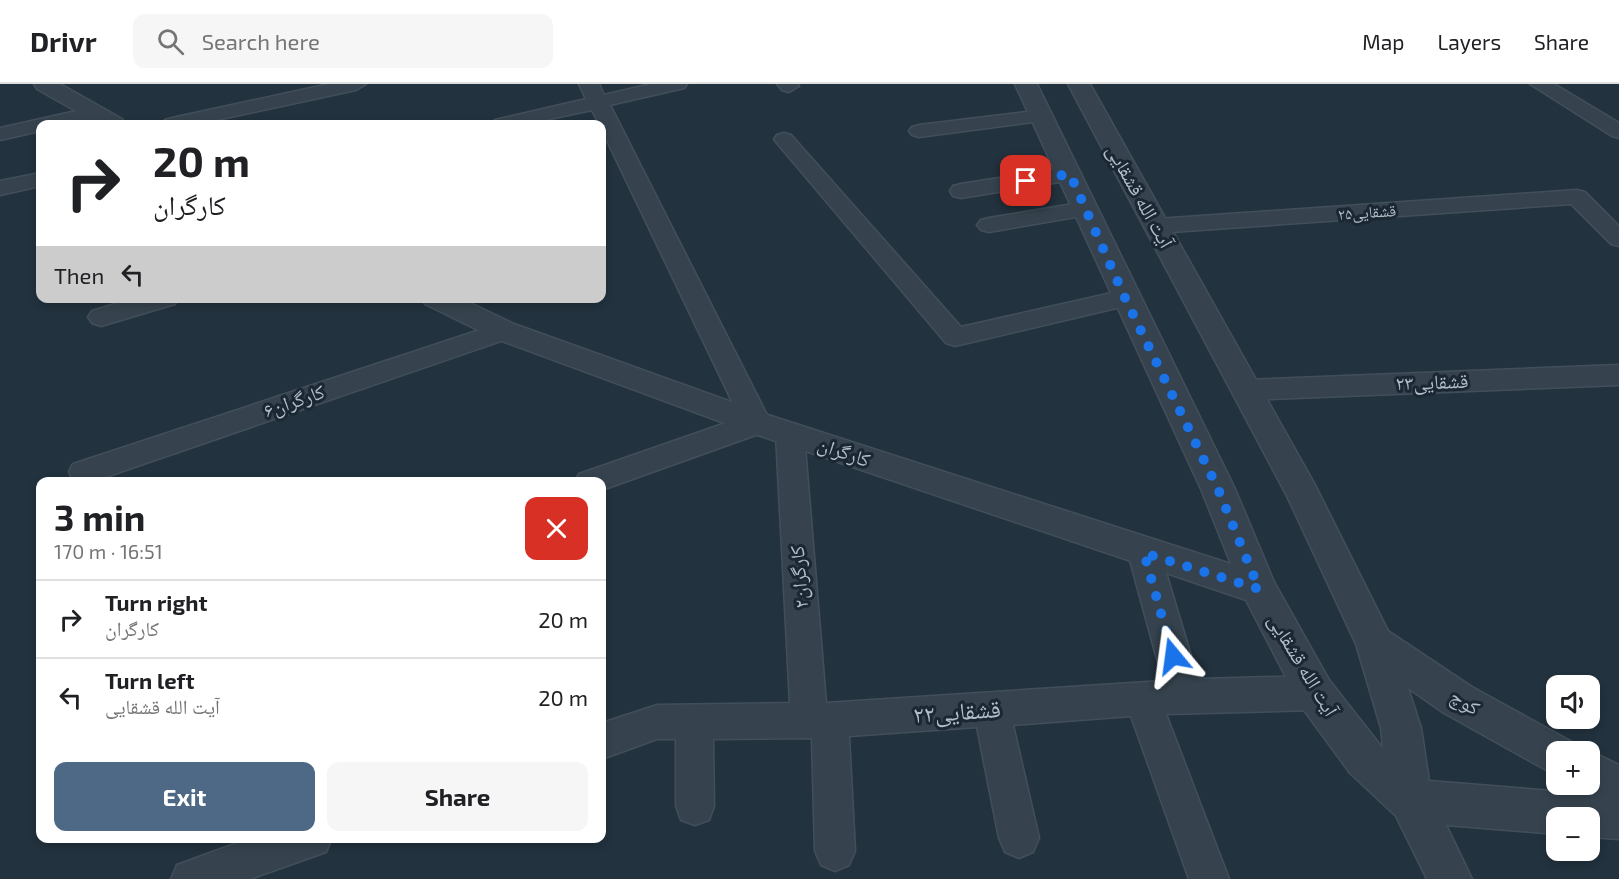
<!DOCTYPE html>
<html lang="en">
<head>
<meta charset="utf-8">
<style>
	:root { --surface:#fff; --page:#f6f6f6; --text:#202124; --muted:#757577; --line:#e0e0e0; --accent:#4d6986 }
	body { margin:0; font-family:"Exo 2","Noto Naskh Arabic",sans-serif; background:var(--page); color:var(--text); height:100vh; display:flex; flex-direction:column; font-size:22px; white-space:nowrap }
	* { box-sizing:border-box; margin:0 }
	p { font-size:20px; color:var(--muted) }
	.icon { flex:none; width:33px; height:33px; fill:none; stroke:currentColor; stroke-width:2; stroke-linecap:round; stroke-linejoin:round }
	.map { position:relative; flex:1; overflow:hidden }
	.panel { position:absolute; left:36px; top:393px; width:570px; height:366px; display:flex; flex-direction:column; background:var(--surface); border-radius:12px; box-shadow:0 3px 9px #0003 }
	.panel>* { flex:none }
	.banner { position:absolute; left:36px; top:36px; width:570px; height:183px; border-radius:12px; box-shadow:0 3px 9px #0003; background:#fff; color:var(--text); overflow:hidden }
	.fabs { position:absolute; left:1546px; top:591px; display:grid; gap:12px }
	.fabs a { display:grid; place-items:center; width:54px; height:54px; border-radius:12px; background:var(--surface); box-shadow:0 3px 9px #0003; font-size:30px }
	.pin { position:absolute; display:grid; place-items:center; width:51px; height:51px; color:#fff; margin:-26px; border-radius:12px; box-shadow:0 3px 9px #0006 }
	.me { position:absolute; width:66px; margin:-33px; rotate:344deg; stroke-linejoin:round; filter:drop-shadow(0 0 4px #0008) }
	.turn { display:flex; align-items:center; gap:21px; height:126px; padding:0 18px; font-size:27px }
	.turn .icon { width:78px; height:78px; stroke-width:2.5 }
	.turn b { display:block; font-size:42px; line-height:51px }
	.then { display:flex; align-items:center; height:57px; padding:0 18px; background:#0003; gap:12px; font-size:22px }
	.round { display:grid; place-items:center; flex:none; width:63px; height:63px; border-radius:12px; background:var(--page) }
	.head { display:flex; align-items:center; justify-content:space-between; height:102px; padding:0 18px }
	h1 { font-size:36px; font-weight:700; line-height:45px }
	.action { display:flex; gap:12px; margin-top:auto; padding:12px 18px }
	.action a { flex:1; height:69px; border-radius:12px; background:var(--accent); color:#fff; font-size:24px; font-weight:700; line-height:69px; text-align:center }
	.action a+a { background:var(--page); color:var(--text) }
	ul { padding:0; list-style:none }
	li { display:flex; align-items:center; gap:18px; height:78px; padding:0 18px; border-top:2px solid var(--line) }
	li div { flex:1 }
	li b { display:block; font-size:22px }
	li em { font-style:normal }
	header { display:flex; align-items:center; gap:36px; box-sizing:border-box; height:84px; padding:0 30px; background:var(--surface); border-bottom:2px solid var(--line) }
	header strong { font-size:28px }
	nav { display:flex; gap:33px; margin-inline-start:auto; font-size:21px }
	.search { width:420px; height:54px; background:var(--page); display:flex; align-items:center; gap:15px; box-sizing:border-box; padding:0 21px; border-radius:12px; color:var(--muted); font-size:22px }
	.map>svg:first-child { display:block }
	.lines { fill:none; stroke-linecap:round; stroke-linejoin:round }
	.minor-casing { stroke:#424f5a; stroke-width:3 }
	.tertiary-casing { stroke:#424f5a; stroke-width:3 }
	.minor { fill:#36434e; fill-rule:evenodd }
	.tertiary { fill:#36434e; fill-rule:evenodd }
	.route { stroke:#1a73e8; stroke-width:10; stroke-dasharray:0 18 }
	.labels { text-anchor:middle; stroke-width:6; stroke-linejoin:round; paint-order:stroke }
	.far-street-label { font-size:16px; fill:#b2bec9; stroke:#1b2833 }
	.street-label { font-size:20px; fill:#b2bec9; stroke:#1b2833 }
	.near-street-label { font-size:24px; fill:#b2bec9; stroke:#1b2833 }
</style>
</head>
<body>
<header>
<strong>Drivr</strong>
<div class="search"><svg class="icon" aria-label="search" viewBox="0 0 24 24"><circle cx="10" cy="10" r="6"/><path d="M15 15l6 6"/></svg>Search here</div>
<nav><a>Map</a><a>Layers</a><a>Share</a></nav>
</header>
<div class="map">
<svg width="1619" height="795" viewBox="0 0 1619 795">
	<rect width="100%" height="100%" fill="#22323e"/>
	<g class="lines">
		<g class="minor-casing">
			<g id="minor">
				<polygon points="329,0 366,0 356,6 198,40 162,40 165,36 172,34"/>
				<polygon points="579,0 599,0 604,11 651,0 687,0 684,4 610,21 771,339 767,347 602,406 602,398 575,398 579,390 740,334 602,46 602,40 599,40 592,26 526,40 492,40 495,36 586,15"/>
				<polygon points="777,0 797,0 799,2 789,8 782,6"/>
				<polygon points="1530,0 1554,0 1619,39 1619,54 1612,52"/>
				<polygon points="94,23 101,25 104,29 101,33 68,40 40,40 40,47 0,56 0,44"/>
				<polygon points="1042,26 1049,28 1052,32 1049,36 919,53 912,51 909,47 912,43 919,41"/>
				<polygon points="784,49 791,51 961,243 1125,206 1134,208 1138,214 1134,220 1125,222 955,262 946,259 777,59 774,55 777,51"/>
				<polygon points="1070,83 1078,85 1081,90 1078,95 961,114 953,112 950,107 953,102 961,100"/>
				<polygon points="40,89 40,102 0,111 0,97"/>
				<polygon points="1577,106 1585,108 1619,142 1619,162 1611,160 1571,120 1157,149 1149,147 1145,142 1149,137 1157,135"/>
				<polygon points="1085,118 1093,120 1096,125 1093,130 989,148 981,146 977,141 981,136 989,134"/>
				<polygon points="135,214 178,214 175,220 101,242 92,239 88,233 92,227"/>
				<polygon points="504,238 513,241 517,247 513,253 91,398 73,396 69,388 73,380"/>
				<polygon points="1619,281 1619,301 1246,316 1236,313 1232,306 1236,299 1246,296"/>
				<polygon points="790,339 800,342 804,350 826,619 1163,597 1128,469 1133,460 1144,456 1155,460 1160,469 1198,595 1315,592 1328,597 1333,609 1328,621 1315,626 1166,630 1229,795 1189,795 1131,632 1013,641 1039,754 1033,768 1019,774 1005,768 999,754 977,643 849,652 855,767 849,781 835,787 821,781 815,767 812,654 713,655 714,722 709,736 695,741 681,736 676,722 676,655 657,655 602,675 602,639 657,621 790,619 776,350 780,342"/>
				<polygon points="251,754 332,754 326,768 250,795 171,795 177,781"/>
			</g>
		</g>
		<g class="tertiary-casing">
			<g id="tertiary">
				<polygon points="34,0 60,0 122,35 125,40 99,40 37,5"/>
				<polygon points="1015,0 1037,0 1235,405 1274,498 1329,596 1380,661 1383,664 1381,644 1356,560 1287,412 1068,0 1090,0 1315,401 1388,547 1472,603 1572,658 1576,668 1557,668 1557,692 1444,629 1408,604 1421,644 1429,697 1590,710 1574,700 1590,700 1590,667 1619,681 1619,755 1590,753 1590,734 1557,734 1557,750 1446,741 1472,795 1427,795 1396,732 1350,689 1301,622 1246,516 746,347 494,254 425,220 422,214 460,214 514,240 768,331 1231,480 1201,405"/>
			</g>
		</g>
		<use href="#minor" class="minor"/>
		<use href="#tertiary" class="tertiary"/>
	</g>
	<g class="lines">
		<polyline class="route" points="1026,97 1070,90 1125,214 1218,405 1259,505 1144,469 1173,572"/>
	</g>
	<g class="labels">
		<g class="far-street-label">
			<text transform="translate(1367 128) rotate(-4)" y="6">قشقایی۲۵</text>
		</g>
		<g class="street-label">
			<text transform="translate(1140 112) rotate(61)" y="7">آیت الله قشقایی</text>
			<text transform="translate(1432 298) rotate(-2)" y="7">قشقایی۲۳</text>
			<text transform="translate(294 317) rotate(-19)" y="7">۶کارگران</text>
			<text transform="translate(844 368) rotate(19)" y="7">کارگران</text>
			<text transform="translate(799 493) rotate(-94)" y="7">کارگران۲</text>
			<text transform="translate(1303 581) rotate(59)" y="7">آیت الله قشقایی</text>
			<text transform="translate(1465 618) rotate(31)" y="7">کوچ</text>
		</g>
		<g class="near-street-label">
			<text transform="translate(957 628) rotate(-4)" y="8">۲۲قشقایی</text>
		</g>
	</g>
</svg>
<div class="fabs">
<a><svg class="icon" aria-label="sound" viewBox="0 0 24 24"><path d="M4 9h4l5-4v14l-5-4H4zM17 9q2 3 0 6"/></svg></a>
<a>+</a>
<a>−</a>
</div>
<div class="pin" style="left:1026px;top:97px;background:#d93025"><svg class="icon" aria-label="arrive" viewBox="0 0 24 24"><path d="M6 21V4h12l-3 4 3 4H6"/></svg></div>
<svg class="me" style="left:1173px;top:572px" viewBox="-20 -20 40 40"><path d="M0-17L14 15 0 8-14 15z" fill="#1a73e8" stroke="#fff" stroke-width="4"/></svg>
<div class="banner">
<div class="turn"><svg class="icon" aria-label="right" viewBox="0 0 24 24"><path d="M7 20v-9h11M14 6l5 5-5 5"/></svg><div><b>20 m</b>کارگران</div></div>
<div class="then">Then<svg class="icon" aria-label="left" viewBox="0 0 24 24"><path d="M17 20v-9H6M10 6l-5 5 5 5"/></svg></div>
</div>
<section class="panel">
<div class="head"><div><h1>3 min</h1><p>170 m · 16:51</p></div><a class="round" style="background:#d93025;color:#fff"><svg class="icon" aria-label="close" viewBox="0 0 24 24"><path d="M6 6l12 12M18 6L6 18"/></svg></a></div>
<ul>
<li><svg class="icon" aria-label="right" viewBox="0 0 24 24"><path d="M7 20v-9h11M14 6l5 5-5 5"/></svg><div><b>Turn right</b><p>کارگران</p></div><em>20 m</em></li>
<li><svg class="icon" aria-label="left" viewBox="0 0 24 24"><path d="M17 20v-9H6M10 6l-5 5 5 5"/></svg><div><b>Turn left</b><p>آیت الله قشقایی</p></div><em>20 m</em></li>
</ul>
<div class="action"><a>Exit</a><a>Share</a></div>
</section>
</div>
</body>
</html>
